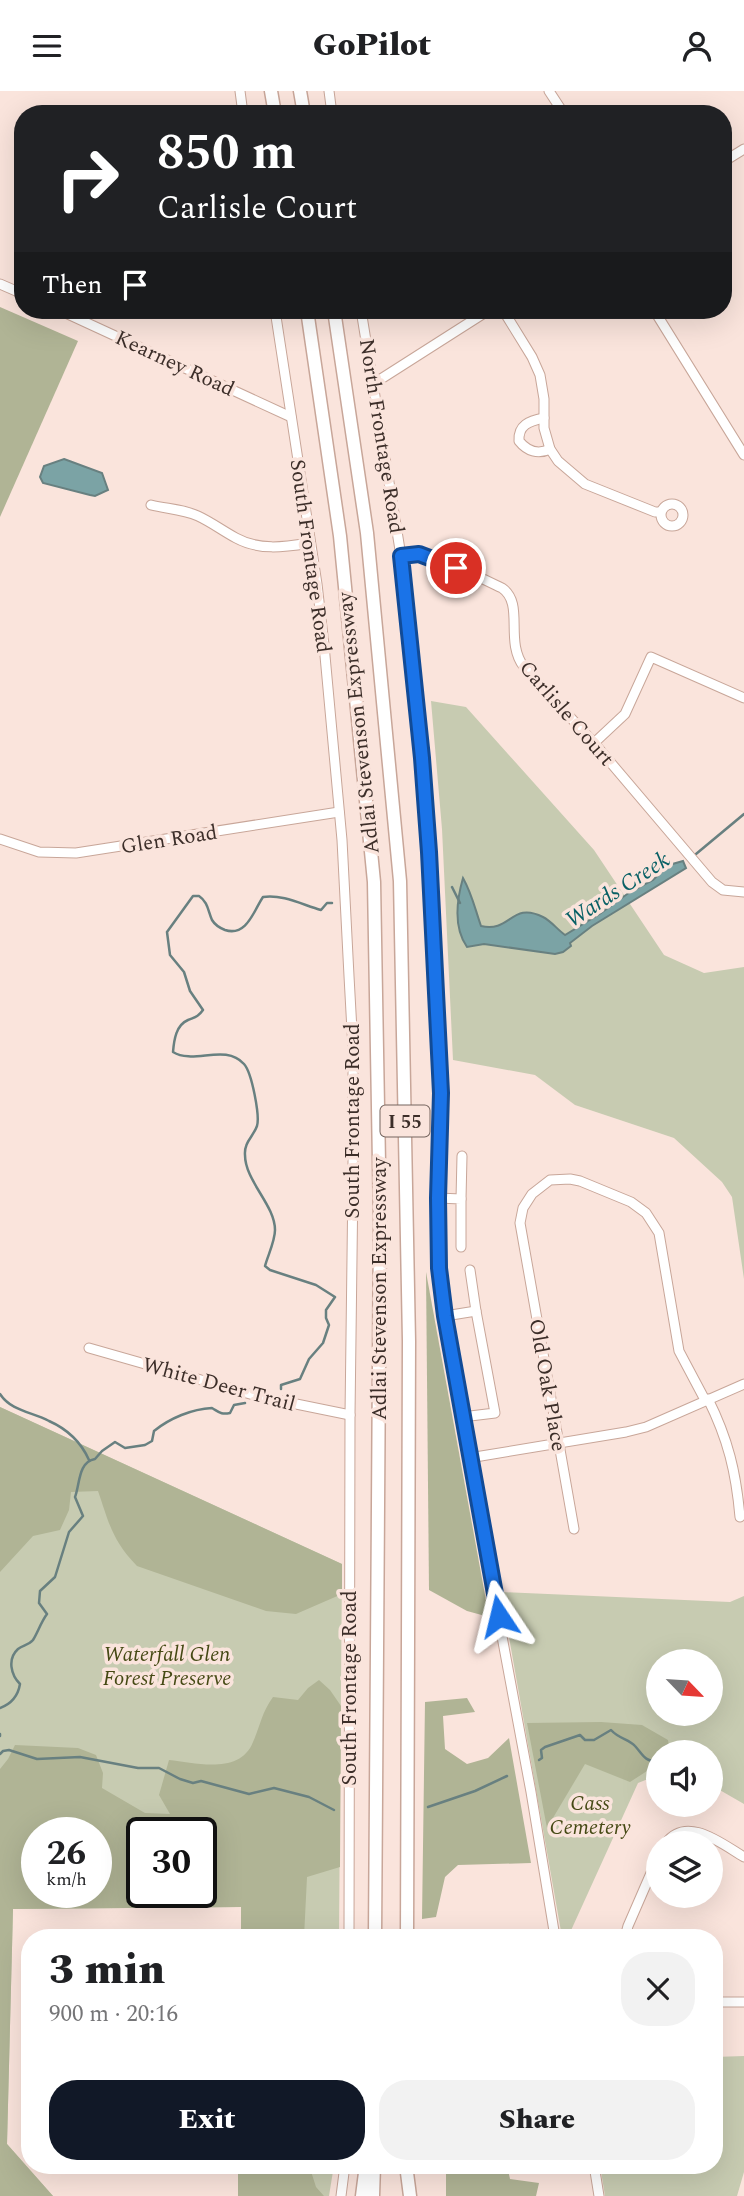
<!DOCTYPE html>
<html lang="en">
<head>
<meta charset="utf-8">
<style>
	:root { --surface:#fff; --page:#f2f2f2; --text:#202124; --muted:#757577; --accent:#111827 }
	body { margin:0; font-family:Spectral,serif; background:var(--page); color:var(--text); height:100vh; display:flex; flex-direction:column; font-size:26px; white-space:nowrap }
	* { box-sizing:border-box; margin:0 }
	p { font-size:23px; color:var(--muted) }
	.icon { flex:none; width:38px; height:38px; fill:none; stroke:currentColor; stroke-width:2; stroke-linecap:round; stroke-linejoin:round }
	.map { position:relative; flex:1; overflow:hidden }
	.sheet { position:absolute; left:21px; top:1838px; width:702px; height:245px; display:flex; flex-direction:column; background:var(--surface); border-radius:28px; box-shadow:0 7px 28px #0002 }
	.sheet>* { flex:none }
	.banner { position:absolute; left:14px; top:14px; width:718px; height:214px; border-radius:28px; box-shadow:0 7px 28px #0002; background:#202124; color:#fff; overflow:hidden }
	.needle { width:46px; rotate:115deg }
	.tools { position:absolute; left:646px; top:1558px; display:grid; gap:14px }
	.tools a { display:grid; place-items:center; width:77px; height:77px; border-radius:50%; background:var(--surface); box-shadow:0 7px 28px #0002; font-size:35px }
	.speed { position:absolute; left:21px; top:1726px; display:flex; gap:14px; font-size:35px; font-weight:700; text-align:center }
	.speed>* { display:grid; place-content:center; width:91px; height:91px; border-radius:50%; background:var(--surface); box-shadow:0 7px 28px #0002; line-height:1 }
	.speed small { font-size:18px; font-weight:400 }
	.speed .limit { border:4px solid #111; border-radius:10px; background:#fff; color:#111 }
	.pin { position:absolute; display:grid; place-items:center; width:60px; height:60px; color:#fff; margin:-30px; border:4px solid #fff; border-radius:50%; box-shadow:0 2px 7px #0007 }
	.me { position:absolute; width:77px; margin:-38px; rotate:350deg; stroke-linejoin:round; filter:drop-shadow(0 0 5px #0008) }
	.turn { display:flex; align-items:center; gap:24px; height:147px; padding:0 28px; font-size:32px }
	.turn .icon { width:91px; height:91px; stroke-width:2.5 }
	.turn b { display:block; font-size:49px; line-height:60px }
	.then { display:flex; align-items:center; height:66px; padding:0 28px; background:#0003; gap:14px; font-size:26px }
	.round { display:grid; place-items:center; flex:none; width:74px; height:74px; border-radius:28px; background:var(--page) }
	.overview { display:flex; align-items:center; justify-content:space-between; height:119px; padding:0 28px }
	h1 { font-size:42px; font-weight:800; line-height:52px }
	.action { display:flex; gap:14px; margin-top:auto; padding:14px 28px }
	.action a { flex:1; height:80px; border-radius:28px; background:var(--accent); color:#fff; font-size:28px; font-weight:800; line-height:80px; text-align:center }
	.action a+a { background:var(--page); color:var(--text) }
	header { display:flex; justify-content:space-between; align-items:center; height:91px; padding:0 28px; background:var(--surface); font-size:32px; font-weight:800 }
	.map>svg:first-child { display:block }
	.green { fill:#c7cbb1; fill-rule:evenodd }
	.forest { fill:#b0b495; fill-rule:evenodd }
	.water { fill:#7ba3a5; stroke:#688080; stroke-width:2 }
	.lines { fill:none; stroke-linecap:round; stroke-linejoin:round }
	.stream { stroke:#688080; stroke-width:2.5 }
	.minor-casing { stroke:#c8a699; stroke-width:11 }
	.highway-casing { stroke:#c8a699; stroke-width:15 }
	.minor { stroke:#fff; stroke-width:9 }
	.highway { stroke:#fff; stroke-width:12 }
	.route-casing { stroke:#114b97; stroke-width:18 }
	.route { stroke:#1a73e8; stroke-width:12 }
	.labels { text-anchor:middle; stroke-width:7; stroke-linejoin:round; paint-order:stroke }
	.shield { fill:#fae4dc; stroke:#75655f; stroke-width:2 }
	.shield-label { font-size:19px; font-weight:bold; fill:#3c2e29 }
	.street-label { font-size:21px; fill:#3c2e29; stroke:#fae4dc }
	.park-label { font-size:21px; font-style:italic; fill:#454914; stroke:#fae4dc }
	.water-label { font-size:23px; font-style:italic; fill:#086065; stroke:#fae4dc }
</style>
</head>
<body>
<header><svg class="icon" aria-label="menu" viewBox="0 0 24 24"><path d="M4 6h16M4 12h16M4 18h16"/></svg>GoPilot<svg class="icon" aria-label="person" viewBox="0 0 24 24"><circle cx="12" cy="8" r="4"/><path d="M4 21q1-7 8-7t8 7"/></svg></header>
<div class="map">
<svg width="744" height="2105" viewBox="0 0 744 2105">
	<rect width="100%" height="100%" fill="#fae4dc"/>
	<g class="green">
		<polygon points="431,610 466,616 594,759 664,864 704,882 744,876 744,1188 732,1106 722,1091 674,1047 575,1014 535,984 453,969 442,738"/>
		<path d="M0,1316l342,157 -3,373h-98v-30l-228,2 -6,235 46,52h-53zM37,1741h59v60h-59zM142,1741h59v60h-59z"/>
		<path d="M501,1501l229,10 14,-6v208l-33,-19 -1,-33h-52v23l-20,8 -70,154h-6zM658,1570h52v52h-52z"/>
		<polygon points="744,1965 744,2081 737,2105 605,2105 600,2074 714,2074 714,1966"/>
		<polygon points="238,2074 334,2074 329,2105 238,2105"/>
	</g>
	<g class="forest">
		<polygon points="0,216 78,250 0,426"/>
		<polygon points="426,1181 489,1526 467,1520 429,1499"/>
		<path d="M0,1316l342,157v30l-46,20 -30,-3 -129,-45c-25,-26 -28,-43 -39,-75l-27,1 -2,18 -9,20 -27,6 -33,36z"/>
		<path d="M319,1589l11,10 11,16 -1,161 -33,10 -3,60h-63v-30l-228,2 -6,235 46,52h-53v-427l8,-10 7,-14 63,3 18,7 7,18 -1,15 43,25 25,1 -11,-19 10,-35c27,3 71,15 84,-18 8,-18 8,-28 20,-45l25,3 10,-12zM96,1741v60h-59v-60zM201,1741v60h-59v-60z"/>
		<polygon points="467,1607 475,1621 443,1625 445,1658 467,1673 488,1667 509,1647 531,1772 458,1774 445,1786 436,1826 422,1828 425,1611"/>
		<polygon points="601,1631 642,1634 668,1649 670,1661 658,1661 658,1677 647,1680 630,1691 585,1673 547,1737 527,1632"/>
		<polygon points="238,2074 309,2074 316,2096 324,2105 238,2105"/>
		<polygon points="446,2074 507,2074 510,2088 539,2092 536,2105 446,2105"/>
	</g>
	<g class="water">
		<polygon points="64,368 102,382 108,399 95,405 90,404 43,392 40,386 44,375"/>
		<path d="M683,770l3,7 -94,58 -22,17 1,3 -8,6 -8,2 -71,-10 -17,3c-14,-20 -10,-48 -4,-69 9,16 12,31 18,48 30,7 30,-25 62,-9 8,4 15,13 22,18l36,-22 29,-21 23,-12 16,-15z"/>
	</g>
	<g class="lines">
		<g class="stream">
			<polyline points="696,763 744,723"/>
			<polyline points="452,796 460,812"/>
			<path d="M281,1298v-4l19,-6 9,-20 14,-16 6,-18 -3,-7v-8l9,-13 -19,-12 -46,-15 -5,-4c3,-11 10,-25 10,-36 0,-25 -30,-49 -30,-75 -1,-13 8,-18 12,-29 3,-10 -5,-53 -13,-62 -19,-21 -50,1 -71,-12 1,-12 3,-27 15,-32 7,-3 10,-3 15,-10l-13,-19 -6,-19 -14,-17 -3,-23 26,-36h6c9,6 9,15 13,24 3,5 8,8 13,10 22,7 29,-20 38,-33 20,-3 40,8 58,13l6,-7h5"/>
			<path d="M0,1303c11,17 32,18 49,27 18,8 32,21 40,39"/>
			<path d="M0,1617c11,-4 18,-12 20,-24 -9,-9 -13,-25 -2,-35 5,-4 11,-4 15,-9 5,-8 8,-18 14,-26l-8,-11 1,-12 15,-14 14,-45 14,-16 -8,-19c5,-13 3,-35 20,-38l7,-8 13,-9 10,6 20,-3 7,-4 2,-10c16,-13 38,-22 58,-23 7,4 9,7 18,5l4,-8 11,-2"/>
			<polyline points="0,1643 0,1645"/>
			<polyline points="0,1663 3,1660 9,1659 37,1668 80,1666 138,1677 159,1677 180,1688 193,1692 201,1690 249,1703 274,1697 309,1706 334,1719"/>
			<path d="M539,1669l3,-2 -1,-8 4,-3 35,-12 5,5h9l17,-10c8,9 18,9 24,16 9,10 8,14 23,16"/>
			<polyline points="428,1716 475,1700 507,1685"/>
		</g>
		<g class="minor-casing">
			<g id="minor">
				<polyline points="240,0 243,23"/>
				<polyline points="329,0 332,23"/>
				<polyline points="549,0 564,23"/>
				<polyline points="723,71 744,58"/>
				<polyline points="0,193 23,203"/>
				<polyline points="59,219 291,326"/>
				<polyline points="275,219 317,493 324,554 342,749 349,885 353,958 353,1088 350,1324 349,1846"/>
				<polyline points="361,219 401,465 422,667 441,1002 438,1107 439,1176 445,1225 484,1449 531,1701 555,1846"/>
				<polyline points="503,219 532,266 540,284 544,308 544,337 550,358 558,370 585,393 655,421 661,421"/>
				<polyline points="654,219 744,364"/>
				<polyline points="373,293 489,219"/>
				<path d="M544,327c-15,3 -26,7 -25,23 8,10 19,14 31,8"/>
				<circle cx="672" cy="424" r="11"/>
				<path d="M151,414c16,4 32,4 47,11 13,6 25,15 38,22 24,13 48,9 74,5"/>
				<path d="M401,465c29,-7 74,20 101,32 23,16 2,53 22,79l70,76 118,139 11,8 21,2"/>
				<polyline points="594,652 625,623 651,566 744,607"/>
				<polyline points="0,748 39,761 76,762 339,721"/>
				<polyline points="438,1107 461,1108 461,1156"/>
				<polyline points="461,1108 462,1065"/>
				<polyline points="470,1179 476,1220"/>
				<polyline points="445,1225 476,1220 495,1322 462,1326"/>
				<polyline points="89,1257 257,1305 350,1324"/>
				<path d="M708,1308c20,40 28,73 32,118"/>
				<polyline points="469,1367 626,1341 646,1336 744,1293"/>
				<polyline points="574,1438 520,1132 523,1117 532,1103 550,1089 570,1088 580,1090 631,1111 646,1122 659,1142 679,1260 705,1309"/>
				<path d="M666,1752c21,-28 56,1 78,14"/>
				<polyline points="625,1846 628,1835 658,1766"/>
				<polyline points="714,1911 744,1911"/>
				<polyline points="594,2074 599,2105"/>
				<polyline points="341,2105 345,2074"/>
			</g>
		</g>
		<g class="highway-casing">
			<g id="highway">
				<polyline points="271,0 275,23"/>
				<polyline points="300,0 304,23"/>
				<polyline points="307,219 340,445 374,791 380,1129 375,1846"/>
				<polyline points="334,219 367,442 400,790 409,1250 407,1846"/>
				<polyline points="406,2074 410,2105"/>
				<polyline points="362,2105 366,2074"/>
				<polyline points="373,2105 374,2074"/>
			</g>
		</g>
		<use href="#minor" class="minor"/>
		<use href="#highway" class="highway"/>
	</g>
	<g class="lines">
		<g class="route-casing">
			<polyline id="route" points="456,477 419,463 401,465 422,667 429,761 441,1002 438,1107 439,1177 445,1225 499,1525"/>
		</g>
		<use href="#route" class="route"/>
	</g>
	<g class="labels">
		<rect class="shield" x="380.5" y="1014.5" width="49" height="31" rx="5"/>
		<g class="shield-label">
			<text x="405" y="1037">I 55</text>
		</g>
		<g class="street-label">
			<text transform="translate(175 272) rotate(25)" y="7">Kearney Road</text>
			<text transform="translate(382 345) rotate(81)" y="7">North Frontage Road</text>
			<text transform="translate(311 465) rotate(82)" y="7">South Frontage Road</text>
			<text transform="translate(567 622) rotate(49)" y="7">Carlisle Court</text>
			<text transform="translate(358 632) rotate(-96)" y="7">Adlai Stevenson Expressway</text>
			<text transform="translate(169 748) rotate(-9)" y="7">Glen Road</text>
			<text transform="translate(352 1030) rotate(-90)" y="7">South Frontage Road</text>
			<text transform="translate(379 1198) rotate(-90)" y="7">Adlai Stevenson Expressway</text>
			<text transform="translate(219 1293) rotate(15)" y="7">White Deer Trail</text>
			<text transform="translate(548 1294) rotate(80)" y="7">Old Oak Place</text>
			<text transform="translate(349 1597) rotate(-90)" y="7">South Frontage Road</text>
		</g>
		<g class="park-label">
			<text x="167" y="1570">Waterfall Glen<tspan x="167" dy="24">Forest Preserve</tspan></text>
			<text x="590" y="1719">Cass<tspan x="590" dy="24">Cemetery</tspan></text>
		</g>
		<g class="water-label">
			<text transform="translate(617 798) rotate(-33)" y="8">Wards Creek</text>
		</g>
	</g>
</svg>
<div class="tools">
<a><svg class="needle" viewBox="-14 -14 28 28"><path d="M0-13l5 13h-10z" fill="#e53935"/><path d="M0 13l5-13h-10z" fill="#757577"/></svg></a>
<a><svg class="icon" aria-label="sound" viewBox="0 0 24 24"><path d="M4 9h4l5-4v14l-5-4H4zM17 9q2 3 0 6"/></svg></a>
<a><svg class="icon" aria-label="layers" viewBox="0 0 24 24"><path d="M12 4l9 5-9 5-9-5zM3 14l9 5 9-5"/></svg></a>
</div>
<div class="speed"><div>26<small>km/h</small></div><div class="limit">30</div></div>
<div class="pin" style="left:456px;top:477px;background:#d93025"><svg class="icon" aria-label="arrive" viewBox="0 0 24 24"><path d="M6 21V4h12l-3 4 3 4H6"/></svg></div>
<svg class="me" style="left:499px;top:1525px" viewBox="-20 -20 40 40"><path d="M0-17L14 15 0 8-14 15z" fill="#1a73e8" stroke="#fff" stroke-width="4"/></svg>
<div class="banner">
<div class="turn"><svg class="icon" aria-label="right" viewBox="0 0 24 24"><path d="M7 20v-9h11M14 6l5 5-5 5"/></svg><div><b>850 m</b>Carlisle Court</div></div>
<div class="then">Then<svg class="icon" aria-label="arrive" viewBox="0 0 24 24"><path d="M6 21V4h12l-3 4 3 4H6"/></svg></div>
</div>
<section class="sheet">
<div class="overview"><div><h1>3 min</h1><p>900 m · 20:16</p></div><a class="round"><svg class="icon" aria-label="close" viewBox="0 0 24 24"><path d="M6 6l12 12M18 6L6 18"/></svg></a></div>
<div class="action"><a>Exit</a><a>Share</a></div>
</section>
</div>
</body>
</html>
